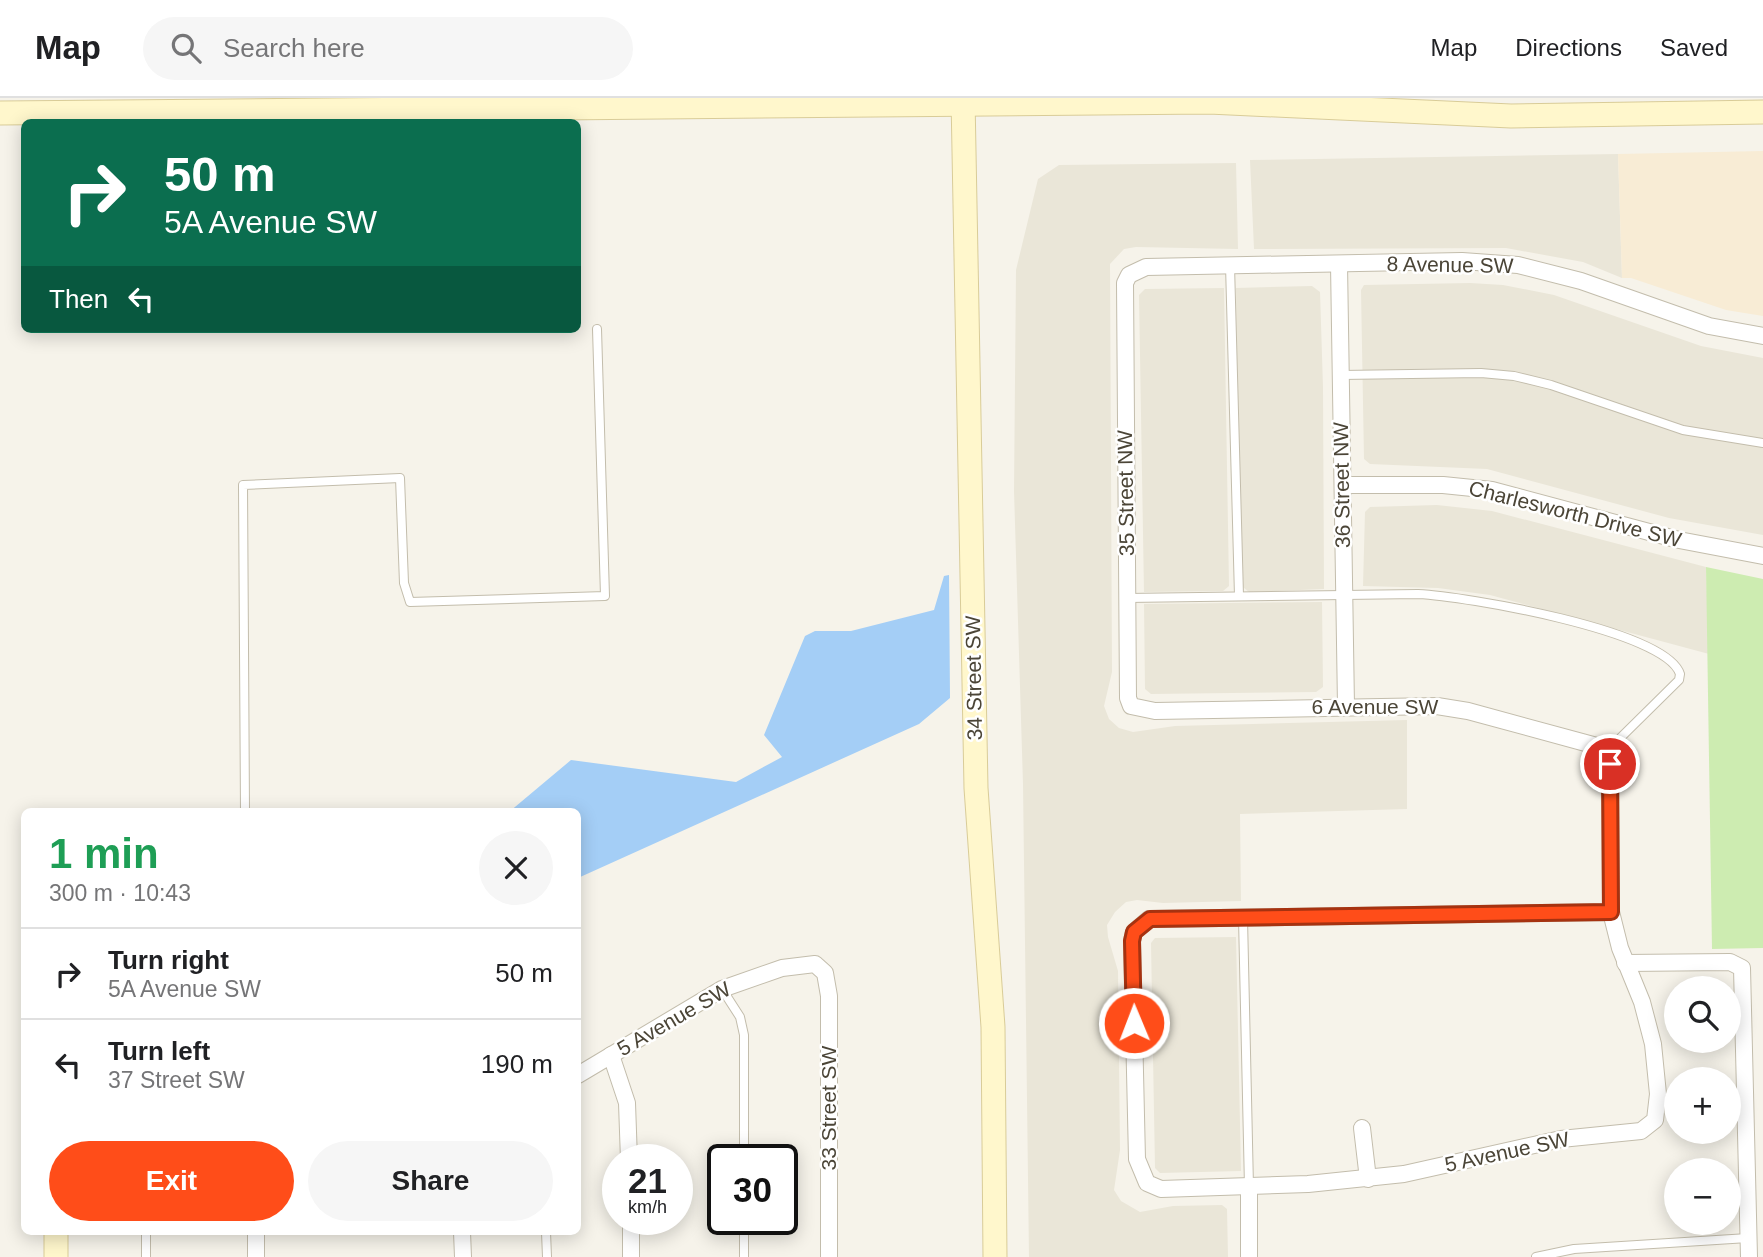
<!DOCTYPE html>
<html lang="en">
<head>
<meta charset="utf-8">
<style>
	:root { --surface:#fff; --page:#f6f6f6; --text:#202124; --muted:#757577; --line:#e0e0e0; --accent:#ff4d19 }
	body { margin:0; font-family:Helvetica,sans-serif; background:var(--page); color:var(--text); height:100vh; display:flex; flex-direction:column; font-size:26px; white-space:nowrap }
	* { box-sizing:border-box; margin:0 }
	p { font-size:23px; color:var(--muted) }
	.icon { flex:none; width:38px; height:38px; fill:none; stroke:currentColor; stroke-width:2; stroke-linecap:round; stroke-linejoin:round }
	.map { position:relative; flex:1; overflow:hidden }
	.drawer { position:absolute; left:21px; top:710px; width:560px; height:427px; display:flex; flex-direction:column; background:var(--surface); border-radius:10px; box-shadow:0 4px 18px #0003 }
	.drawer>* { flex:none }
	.hud { position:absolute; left:21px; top:21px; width:560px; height:214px; border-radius:10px; box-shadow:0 4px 18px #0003; background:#0b6e4f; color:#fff; overflow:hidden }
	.tools { position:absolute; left:1664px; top:878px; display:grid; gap:14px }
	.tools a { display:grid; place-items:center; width:77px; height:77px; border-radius:50%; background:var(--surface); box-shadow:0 4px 18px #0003; font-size:35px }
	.speed { position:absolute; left:602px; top:1046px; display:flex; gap:14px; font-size:35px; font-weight:700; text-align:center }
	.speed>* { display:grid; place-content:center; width:91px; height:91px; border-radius:50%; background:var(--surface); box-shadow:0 4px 18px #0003; line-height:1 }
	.speed small { font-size:18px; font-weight:400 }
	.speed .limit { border:4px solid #111; border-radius:10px; background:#fff; color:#111 }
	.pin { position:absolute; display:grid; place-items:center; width:60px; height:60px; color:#fff; margin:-30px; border:4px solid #fff; border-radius:50%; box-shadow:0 2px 7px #0007 }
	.me { position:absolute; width:77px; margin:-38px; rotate:359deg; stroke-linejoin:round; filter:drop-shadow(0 0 5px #0008) }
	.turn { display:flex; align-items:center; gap:24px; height:147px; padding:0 28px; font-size:32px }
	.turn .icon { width:91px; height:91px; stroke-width:2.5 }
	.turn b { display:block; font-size:49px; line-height:60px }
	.then { display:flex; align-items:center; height:66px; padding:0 28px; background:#0003; gap:14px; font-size:26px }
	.round { display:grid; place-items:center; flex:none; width:74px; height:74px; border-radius:37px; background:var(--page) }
	.overview { display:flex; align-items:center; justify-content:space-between; height:119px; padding:0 28px }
	h1 { font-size:42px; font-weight:700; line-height:52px; color:#1e9e55 }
	.button { display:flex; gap:14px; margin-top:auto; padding:14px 28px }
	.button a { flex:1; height:80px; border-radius:42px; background:var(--accent); color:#fff; font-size:28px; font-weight:700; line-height:80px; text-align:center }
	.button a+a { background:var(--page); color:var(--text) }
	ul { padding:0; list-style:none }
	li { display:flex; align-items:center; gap:21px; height:91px; padding:0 28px; border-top:2px solid var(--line) }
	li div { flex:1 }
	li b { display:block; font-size:26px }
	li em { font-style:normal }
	header { display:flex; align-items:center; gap:42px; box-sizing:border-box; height:98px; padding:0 35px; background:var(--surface); border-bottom:2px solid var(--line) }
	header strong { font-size:33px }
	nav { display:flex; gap:38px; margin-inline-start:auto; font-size:24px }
	.search { width:490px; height:63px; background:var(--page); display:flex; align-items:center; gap:18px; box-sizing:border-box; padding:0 24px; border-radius:38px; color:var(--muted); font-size:26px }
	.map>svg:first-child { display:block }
	.residential { fill:#eae6d8 }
	.commercial { fill:#f8ecd5 }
	.green { fill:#cdecb1 }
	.water { fill:#a4cef6 }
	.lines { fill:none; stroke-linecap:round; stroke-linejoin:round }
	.lane-casing { stroke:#c3bdac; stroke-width:10 }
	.street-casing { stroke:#c3bdac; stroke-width:18 }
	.secondary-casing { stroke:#d9cc98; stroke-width:25 }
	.lane { stroke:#fff; stroke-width:8 }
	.street { stroke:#fff; stroke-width:16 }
	.secondary { stroke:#fff7cc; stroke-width:23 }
	.route-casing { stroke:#a63210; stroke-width:18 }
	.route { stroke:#ff4d19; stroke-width:12 }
	.labels { text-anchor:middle; stroke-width:5; stroke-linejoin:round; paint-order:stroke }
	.street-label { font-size:21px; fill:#4b4537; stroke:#fff }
</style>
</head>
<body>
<header>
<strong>Map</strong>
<div class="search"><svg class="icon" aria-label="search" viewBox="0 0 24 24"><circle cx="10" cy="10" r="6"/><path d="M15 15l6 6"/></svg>Search here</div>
<nav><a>Map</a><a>Directions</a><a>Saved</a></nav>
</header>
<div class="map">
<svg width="1763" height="1159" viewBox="0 0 1763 1159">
	<rect width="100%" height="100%" fill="#f6f3ea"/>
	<g class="residential">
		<polygon points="1618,56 1622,180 1583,164 1506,150 1254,151 1250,62"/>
		<polygon points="1236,65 1238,151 1136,149 1124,151 1110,166 1112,574 1104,608 1109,621 1119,630 1133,634 1175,628 1407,622 1407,711 1240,716 1241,803 1163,805 1137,802 1126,804 1115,814 1107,827 1108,839 1118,873 1120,1052 1114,1092 1121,1103 1140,1114 1173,1108 1222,1107 1227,1111 1228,1159 1029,1159 1023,686 1014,393 1016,172 1038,81 1059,67"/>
		<polygon points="1470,185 1503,187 1554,197 1701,248 1763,260 1763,437 1669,420 1487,371 1370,366 1364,361 1361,192 1364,187"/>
		<polygon points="1312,188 1320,194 1323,290 1324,491 1249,494 1238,485 1236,190"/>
		<polygon points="1224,190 1229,488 1223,493 1144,494 1139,197 1145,191"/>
		<polygon points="1437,407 1492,413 1706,469 1709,556 1490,497 1438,490 1363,488 1365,414 1370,409"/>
		<polygon points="1322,504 1323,589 1316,594 1151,596 1145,591 1144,506"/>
		<polygon points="1236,839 1241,1073 1160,1075 1155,1070 1151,845 1155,840"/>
	</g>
	<polygon class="commercial" points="1763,53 1763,218 1726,212 1631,180 1622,180 1618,56"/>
	<polygon class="green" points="1706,469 1763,481 1763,850 1712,851"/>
	<polygon class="water" points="949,477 950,600 919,626 578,780 578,714 509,714 571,662 736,684 782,659 764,637 805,538 815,533 851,533 934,512 944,478"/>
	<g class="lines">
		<g class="lane-casing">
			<g id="lane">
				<polyline points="1230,167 1239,498"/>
				<polyline points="1341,277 1481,275 1514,278 1551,287 1683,332 1763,345"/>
				<path d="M1127,500l291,-4c45,2 248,36 262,80l-1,6 -73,72"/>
				<polyline points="245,714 243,387 400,380 404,485 410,504 605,498 597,231"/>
				<polyline points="1243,820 1249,1089"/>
				<polyline points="722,891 740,919 744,937 744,1062"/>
				<polyline points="146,1134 146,1159"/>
				<polyline points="546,1134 547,1159"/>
				<polyline points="744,1159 744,1122"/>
				<polyline points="1536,1159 1574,1151 1748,1140"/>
			</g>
		</g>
		<g class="street-casing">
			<g id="street">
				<polyline points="1339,166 1346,608"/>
				<polyline points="1343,387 1443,387 1492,392 1679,442 1763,458"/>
				<polyline points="1611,814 1149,821 1134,834 1132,843 1137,1061 1147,1085 1161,1091 1308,1086 1404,1076 1561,1041 1641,1033 1655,1022 1658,996 1653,946 1642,904 1620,850 1611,814 1610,666 1606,654 1593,647 1468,613 1437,608 1155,613 1131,608 1128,600 1125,185 1129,177 1146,169 1462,163 1518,167 1581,183 1709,228 1763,238"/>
				<polyline points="1625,865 1730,864 1742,870 1749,1159"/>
				<polyline points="611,957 627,1005 629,1062"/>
				<polyline points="578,977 722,891 782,870 815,866 825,875 829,898 829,1159"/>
				<polyline points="1362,1030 1368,1081"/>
				<polyline points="1249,1089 1249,1159"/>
				<polyline points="631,1122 631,1159"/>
				<polyline points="256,1134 256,1159"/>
				<polyline points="462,1134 463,1159"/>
			</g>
		</g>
		<g class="secondary-casing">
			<g id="secondary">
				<polyline points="963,0 976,690 993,929 995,1159"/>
				<polyline points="0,15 1209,4 1511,18 1763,14"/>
				<polyline points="56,1134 56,1159"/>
			</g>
		</g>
		<use href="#lane" class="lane"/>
		<use href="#street" class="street"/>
		<use href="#secondary" class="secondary"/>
	</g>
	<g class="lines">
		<g class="route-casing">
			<polyline id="route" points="1134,925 1132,843 1134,834 1150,821 1611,814 1610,666"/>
		</g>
		<use href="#route" class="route"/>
	</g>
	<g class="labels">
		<g class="street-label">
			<text transform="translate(1450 167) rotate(1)" y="7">8 Avenue SW</text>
			<text transform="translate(1342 387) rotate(-91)" y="7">36 Street NW</text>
			<text transform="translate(1126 395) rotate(-91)" y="7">35 Street NW</text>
			<text transform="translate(1575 416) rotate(14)" y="7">Charlesworth Drive SW</text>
			<text transform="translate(974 580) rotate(-91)" y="7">34 Street SW</text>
			<text x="1375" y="616">6 Avenue SW</text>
			<text transform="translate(674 921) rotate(-30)" y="7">5 Avenue SW</text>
			<text transform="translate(829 1010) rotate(-90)" y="7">33 Street SW</text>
			<text transform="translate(1507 1054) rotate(-12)" y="7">5 Avenue SW</text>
		</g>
	</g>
</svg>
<div class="tools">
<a><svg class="icon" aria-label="search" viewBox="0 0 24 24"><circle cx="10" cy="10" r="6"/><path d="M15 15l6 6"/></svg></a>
<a>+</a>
<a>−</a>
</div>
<div class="speed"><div>21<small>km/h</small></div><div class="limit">30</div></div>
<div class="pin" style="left:1610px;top:666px;background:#d93025"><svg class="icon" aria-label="arrive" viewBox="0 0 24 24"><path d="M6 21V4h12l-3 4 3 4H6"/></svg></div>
<svg class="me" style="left:1134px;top:925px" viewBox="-20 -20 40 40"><circle r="17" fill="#ff4d19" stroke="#fff" stroke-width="3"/><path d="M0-11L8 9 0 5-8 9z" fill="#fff"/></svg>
<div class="hud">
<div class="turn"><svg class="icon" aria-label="right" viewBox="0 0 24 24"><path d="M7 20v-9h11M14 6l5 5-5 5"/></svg><div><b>50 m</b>5A Avenue SW</div></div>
<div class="then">Then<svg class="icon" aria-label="left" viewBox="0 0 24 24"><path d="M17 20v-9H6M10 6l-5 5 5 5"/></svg></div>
</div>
<section class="drawer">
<div class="overview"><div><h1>1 min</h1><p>300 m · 10:43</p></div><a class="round"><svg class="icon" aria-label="close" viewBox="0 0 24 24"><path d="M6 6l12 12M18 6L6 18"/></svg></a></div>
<ul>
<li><svg class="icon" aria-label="right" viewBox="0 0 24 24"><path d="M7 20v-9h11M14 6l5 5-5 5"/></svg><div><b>Turn right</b><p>5A Avenue SW</p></div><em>50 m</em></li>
<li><svg class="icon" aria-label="left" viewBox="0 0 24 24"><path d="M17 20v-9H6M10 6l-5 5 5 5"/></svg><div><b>Turn left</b><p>37 Street SW</p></div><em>190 m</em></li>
</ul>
<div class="button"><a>Exit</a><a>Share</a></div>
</section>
</div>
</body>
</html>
